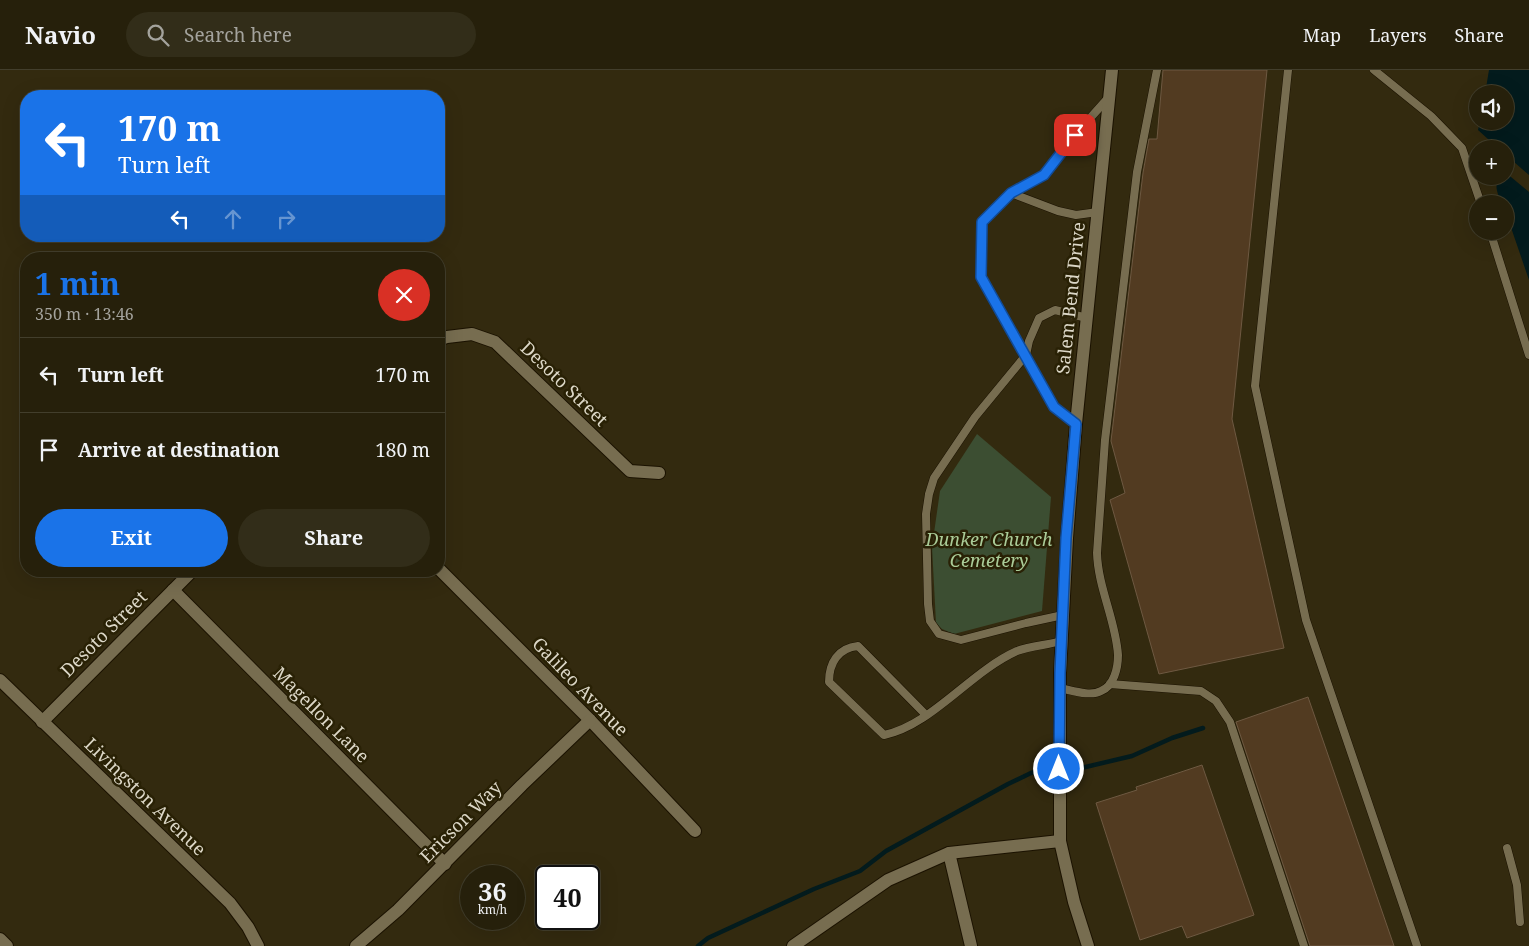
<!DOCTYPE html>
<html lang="en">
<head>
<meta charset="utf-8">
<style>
	:root { --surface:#26200b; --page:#322d19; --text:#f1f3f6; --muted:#a4a39d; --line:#423e2c; --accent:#1a73e8 }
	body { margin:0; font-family:"Noto Serif",serif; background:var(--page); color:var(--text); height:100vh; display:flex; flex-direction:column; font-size:19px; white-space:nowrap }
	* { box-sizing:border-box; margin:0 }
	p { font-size:16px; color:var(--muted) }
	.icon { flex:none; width:28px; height:28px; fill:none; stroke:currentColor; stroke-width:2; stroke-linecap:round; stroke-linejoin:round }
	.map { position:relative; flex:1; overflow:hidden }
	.side { position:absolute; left:20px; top:182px; width:425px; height:325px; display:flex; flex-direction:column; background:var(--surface); border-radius:20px; box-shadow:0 5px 20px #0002,0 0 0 1px var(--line) }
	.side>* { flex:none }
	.top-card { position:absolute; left:20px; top:20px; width:425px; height:152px; border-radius:20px; box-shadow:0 5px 20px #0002,0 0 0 1px var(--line); background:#1a73e8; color:#fff; overflow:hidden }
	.tools { position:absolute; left:1469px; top:15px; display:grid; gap:10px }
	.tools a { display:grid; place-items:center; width:45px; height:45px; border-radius:50%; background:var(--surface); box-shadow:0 5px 20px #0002,0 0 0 1px var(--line); font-size:25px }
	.speed { position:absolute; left:460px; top:795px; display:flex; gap:10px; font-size:25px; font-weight:700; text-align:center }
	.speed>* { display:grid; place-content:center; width:65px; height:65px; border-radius:50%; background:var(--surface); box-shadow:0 5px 20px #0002,0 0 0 1px var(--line); line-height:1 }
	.speed small { font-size:12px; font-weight:400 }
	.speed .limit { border:2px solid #111; border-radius:8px; background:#fff; color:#111 }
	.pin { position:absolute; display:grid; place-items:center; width:42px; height:42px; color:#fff; margin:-21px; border-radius:10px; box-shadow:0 2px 8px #0006 }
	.me { position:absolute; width:55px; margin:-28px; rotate:0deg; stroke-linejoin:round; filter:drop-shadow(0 0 4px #0008) }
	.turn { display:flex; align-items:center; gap:18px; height:105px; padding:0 15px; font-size:22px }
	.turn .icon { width:65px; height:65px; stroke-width:2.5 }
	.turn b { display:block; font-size:35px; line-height:42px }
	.lanes { display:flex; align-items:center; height:48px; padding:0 15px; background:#0003; justify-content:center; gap:25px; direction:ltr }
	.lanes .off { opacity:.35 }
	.round { display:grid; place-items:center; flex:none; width:52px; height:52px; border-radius:26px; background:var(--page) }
	.summary { display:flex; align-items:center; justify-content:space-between; height:85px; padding:0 15px }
	h1 { font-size:30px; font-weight:700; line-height:38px; color:var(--accent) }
	.primary-button { display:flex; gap:10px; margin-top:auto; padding:10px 15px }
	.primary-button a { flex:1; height:58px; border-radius:30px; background:var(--accent); color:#fff; font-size:20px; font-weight:700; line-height:58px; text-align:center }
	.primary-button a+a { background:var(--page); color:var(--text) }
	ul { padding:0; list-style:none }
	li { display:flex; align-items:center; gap:15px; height:75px; padding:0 15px; border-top:1px solid var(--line) }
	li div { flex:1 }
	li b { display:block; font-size:19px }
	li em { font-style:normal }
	header { display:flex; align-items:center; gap:30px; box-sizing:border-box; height:70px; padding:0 25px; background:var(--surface); border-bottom:1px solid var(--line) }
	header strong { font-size:24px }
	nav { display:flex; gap:28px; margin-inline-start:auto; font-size:18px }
	.search { width:350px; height:45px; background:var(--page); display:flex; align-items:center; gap:12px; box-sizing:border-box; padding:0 18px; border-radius:28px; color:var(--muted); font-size:19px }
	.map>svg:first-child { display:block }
	.green { fill:#3c4e32 }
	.water { fill:#031b1d }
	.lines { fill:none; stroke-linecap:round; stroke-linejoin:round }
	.stream { stroke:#031b1d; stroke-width:4.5 }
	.building { fill:#523b21; stroke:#6e5942 }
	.service-casing { stroke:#1b1200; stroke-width:9 }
	.minor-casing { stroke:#1b1200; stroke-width:14 }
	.tertiary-casing { stroke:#1b1200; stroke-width:14 }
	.service { stroke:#776d50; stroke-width:8 }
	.minor { stroke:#776d50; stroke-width:12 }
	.tertiary { stroke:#776d50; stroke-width:12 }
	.route-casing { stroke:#114b97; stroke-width:12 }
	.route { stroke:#1a73e8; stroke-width:9 }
	.labels { text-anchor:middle; stroke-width:5; stroke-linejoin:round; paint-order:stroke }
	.street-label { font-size:18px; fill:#dcd7c7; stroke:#292105 }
	.park-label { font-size:18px; font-style:italic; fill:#aacc98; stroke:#292105 }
</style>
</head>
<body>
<header>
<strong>Navio</strong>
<div class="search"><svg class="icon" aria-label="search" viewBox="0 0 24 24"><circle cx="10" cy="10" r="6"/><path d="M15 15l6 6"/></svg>Search here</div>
<nav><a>Map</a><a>Layers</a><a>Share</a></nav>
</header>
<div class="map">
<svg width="1529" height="876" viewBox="0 0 1529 876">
	<rect width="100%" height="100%" fill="#332a0f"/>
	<polygon class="green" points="977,364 1051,427 1042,541 954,564 942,559 936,553 932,477 940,421"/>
	<g class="water">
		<polygon points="1489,0 1529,0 1529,105 1505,84 1505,79 1499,79 1478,60 1480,51 1505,51 1505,24 1485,24"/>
		<path d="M1505,102l24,20v88l-24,-70v-6h-3c-4,-10 -9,-18 -2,-28h5z"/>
	</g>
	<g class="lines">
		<g class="stream">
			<polyline points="1077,699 1132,686 1172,668 1203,658"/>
			<polyline points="698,876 708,868 814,819 860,801 886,781 1008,714 1031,703 1042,700"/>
		</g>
	</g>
	<g class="building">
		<polygon points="1163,0 1267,0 1232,349 1284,578 1159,604 1110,430 1125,423 1111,371 1143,103 1149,69 1157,69"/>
		<polygon points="1308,627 1394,876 1310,876 1236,652"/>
		<polygon points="1202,695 1254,845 1187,868 1182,856 1140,870 1096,733 1137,720 1136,717"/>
	</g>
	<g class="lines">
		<g class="service-casing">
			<g id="service">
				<polyline points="1288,0 1255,316 1306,550 1417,876"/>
				<polyline points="1374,0 1431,46 1462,78 1481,134"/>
				<polyline points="1011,123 1058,141 1076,145 1098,142"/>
				<polyline points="1490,161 1529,285"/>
				<polyline points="1076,354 1054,337 981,207 982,152 1011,123 1044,105 1075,65 1109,27"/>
				<polyline points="1063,545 1026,553 961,570 939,564 930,551 928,534 926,444 929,424 934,408 975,347 1026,285 1029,271 1039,248 1055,240 1087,248"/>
				<polyline points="1110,614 1201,621 1216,631 1230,652 1304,876"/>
				<path d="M1059,618c12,2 31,9 42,3 13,-5 17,-23 17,-36 -2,-34 -20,-67 -21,-102l8,-113 32,-268 20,-102"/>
				<path d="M926,645l-68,-69c-20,2 -29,17 -29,36l55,53c48,-10 86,-63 133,-84 13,-5 30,-6 45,-10"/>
				<polyline points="1507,778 1517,815 1520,852"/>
			</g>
		</g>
		<g class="minor-casing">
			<g id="minor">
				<polyline points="439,270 447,267 472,264 495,272 630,401 659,403"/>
				<polyline points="439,499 590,650 695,761"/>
				<polyline points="173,520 445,794"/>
				<polyline points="0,610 230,833 248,857 258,876"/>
				<polyline points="42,652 192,501"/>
				<polyline points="949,783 971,876"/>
				<polyline points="0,869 7,876"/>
				<polyline points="356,876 398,840 522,715 590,650"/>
				<polyline points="793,876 888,810 949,783 1060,771"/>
			</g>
		</g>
		<g class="tertiary-casing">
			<polyline id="tertiary" points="1088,876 1074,832 1060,771 1060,603 1067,468 1076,354 1112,0"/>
		</g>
		<use href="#service" class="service"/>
		<use href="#minor" class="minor"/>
		<use href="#tertiary" class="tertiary"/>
	</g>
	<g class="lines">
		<g class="route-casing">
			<polyline id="route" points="1059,699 1060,603 1066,468 1076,354 1054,337 981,207 982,152 1011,123 1044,105 1075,65"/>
		</g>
		<use href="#route" class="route"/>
	</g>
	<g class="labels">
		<g class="street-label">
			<text transform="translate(1071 228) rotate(-84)" y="6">Salem Bend Drive</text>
			<text transform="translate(564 314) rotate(44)" y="6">Desoto Street</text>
			<text transform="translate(104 564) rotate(-45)" y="6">Desoto Street</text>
			<text transform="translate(580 617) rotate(46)" y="6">Galileo Avenue</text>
			<text transform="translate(321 645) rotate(45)" y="6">Magellon Lane</text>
			<text transform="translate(145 727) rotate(44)" y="6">Livingston Avenue</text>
			<text transform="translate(461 752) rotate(-45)" y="6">Ericson Way</text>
		</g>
		<g class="park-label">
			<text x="989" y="476">Dunker Church<tspan x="989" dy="21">Cemetery</tspan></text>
		</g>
	</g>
</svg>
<div class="tools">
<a><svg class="icon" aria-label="sound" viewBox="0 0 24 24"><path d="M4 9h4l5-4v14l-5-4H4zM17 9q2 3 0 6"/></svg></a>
<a>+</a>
<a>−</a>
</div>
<div class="speed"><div>36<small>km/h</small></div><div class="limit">40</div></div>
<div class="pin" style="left:1075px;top:65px;background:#d93025"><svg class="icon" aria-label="arrive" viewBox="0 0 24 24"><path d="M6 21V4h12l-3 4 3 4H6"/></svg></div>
<svg class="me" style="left:1059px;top:699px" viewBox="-20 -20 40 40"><circle r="17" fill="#1a73e8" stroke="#fff" stroke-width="3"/><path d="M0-11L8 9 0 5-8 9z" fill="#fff"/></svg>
<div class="top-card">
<div class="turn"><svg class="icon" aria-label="left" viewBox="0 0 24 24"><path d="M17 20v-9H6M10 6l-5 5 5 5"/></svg><div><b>170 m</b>Turn left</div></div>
<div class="lanes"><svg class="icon" aria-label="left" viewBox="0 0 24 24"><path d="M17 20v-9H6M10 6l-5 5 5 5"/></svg><svg class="icon off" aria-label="ahead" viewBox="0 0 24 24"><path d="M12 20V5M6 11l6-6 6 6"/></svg><svg class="icon off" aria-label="right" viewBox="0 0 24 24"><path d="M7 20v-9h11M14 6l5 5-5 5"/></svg></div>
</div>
<section class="side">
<div class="summary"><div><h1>1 min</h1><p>350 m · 13:46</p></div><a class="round" style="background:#d93025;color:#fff"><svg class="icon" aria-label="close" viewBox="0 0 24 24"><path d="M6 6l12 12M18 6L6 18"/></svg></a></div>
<ul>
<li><svg class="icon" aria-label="left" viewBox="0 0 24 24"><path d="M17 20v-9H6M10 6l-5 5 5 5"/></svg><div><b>Turn left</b></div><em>170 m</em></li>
<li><svg class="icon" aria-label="arrive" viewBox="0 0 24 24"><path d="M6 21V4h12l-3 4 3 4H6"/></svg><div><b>Arrive at destination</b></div><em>180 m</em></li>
</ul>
<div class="primary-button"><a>Exit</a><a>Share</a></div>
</section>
</div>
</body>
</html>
